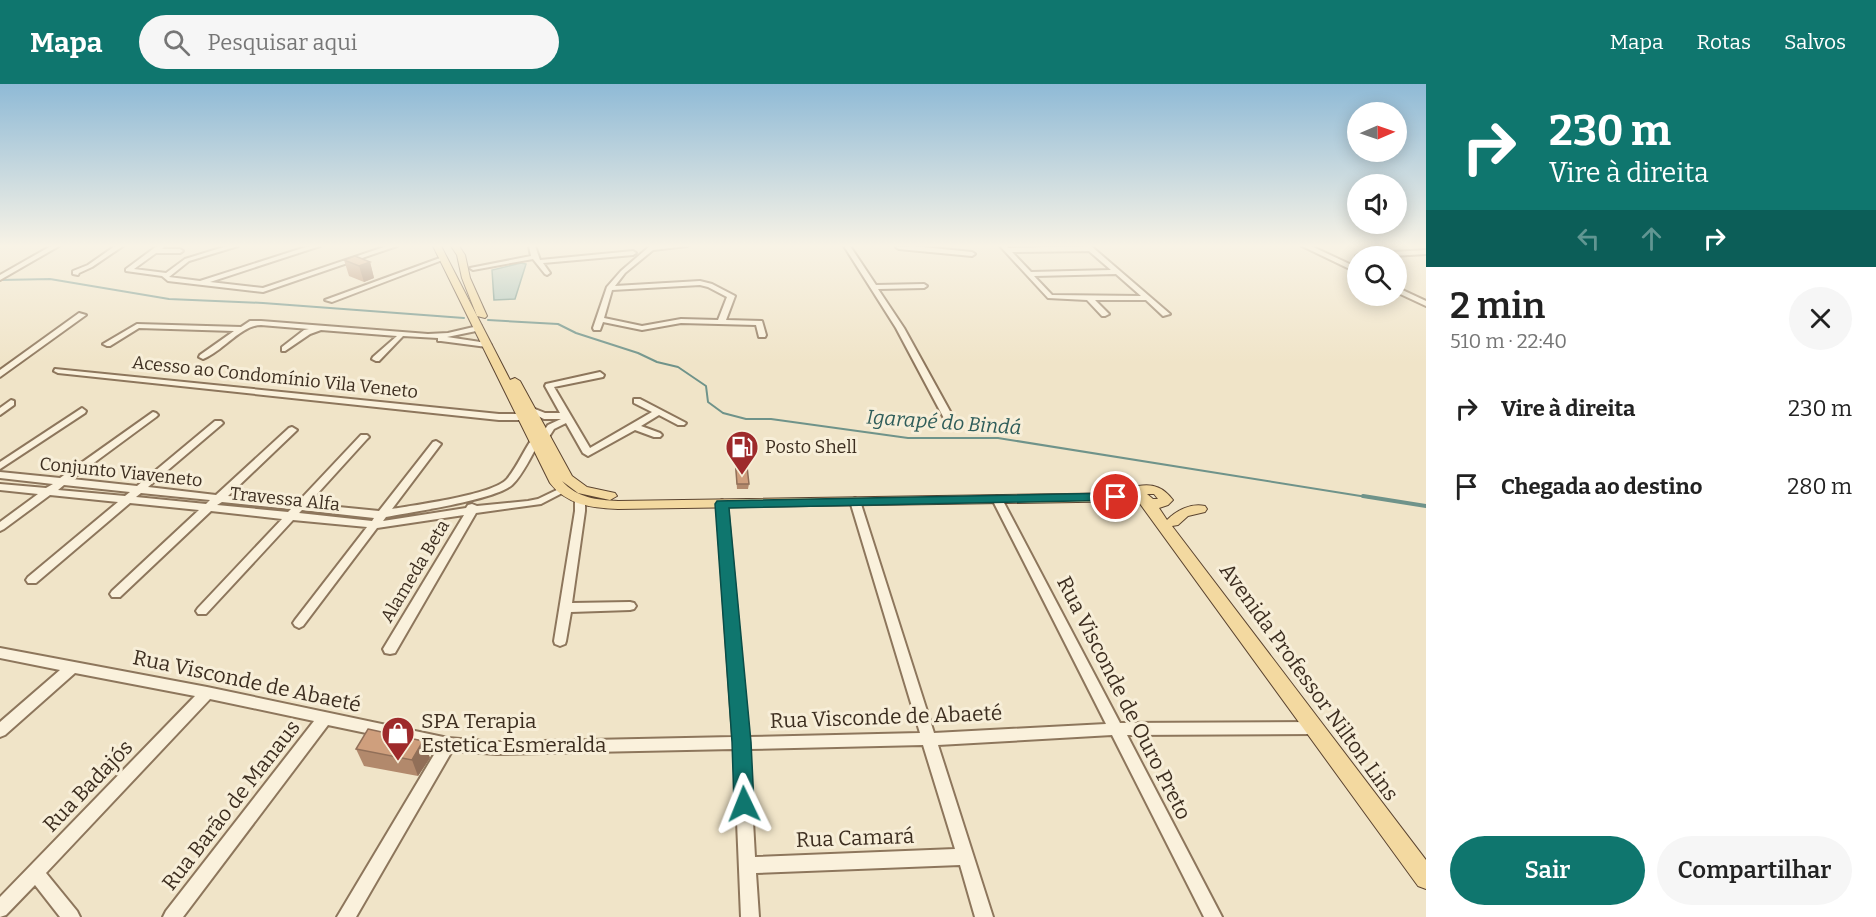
<!DOCTYPE html>
<html lang="pt">
<head>
<meta charset="utf-8">
<style>
	:root { --surface:#fff; --page:#f6f6f6; --text:#222; --muted:#767676; --accent:#0f766e }
	body { margin:0; font-family:Bitter,serif; background:var(--page); color:var(--text); height:100vh; display:flex; flex-direction:column; font-size:22px; white-space:nowrap }
	* { box-sizing:border-box; margin:0 }
	p { font-size:20px; color:var(--muted) }
	.icon { flex:none; width:33px; height:33px; fill:none; stroke:currentColor; stroke-width:2; stroke-linecap:round; stroke-linejoin:round }
	.map { position:relative; flex:1; overflow:hidden }
	.side { display:flex; flex-direction:column; background:var(--surface); width:450px }
	.side>* { flex:none }
	.hud { background:#0f766e; color:#fff; overflow:hidden }
	.needle { width:39px; rotate:88deg }
	.tools { position:absolute; left:1347px; top:18px; display:grid; gap:12px }
	.tools a { display:grid; place-items:center; width:60px; height:60px; border-radius:50%; background:var(--surface); box-shadow:0 3px 15px #0003; font-size:30px }
	.pin { position:absolute; display:grid; place-items:center; width:51px; height:51px; color:#fff; margin:-26px; border:3px solid #fff; border-radius:50%; box-shadow:0 2px 6px #0007 }
	.me { position:absolute; width:66px; margin:-33px; rotate:358deg; stroke-linejoin:round; filter:drop-shadow(0 0 4px #0008) }
	.turn { display:flex; align-items:center; gap:21px; height:126px; padding:0 24px; font-size:27px }
	.turn .icon { width:78px; height:78px; stroke-width:2.5 }
	.turn b { display:block; font-size:42px; line-height:51px }
	.lanes { display:flex; align-items:center; height:57px; padding:0 24px; background:#0003; justify-content:center; gap:30px; direction:ltr }
	.lanes .off { opacity:.35 }
	.round { display:grid; place-items:center; flex:none; width:63px; height:63px; border-radius:32px; background:var(--page) }
	.headline { display:flex; align-items:center; justify-content:space-between; height:102px; padding:0 24px }
	h1 { font-size:36px; font-weight:600; line-height:45px }
	.cta { display:flex; gap:12px; margin-top:auto; padding:12px 24px }
	.cta a { flex:1; height:69px; border-radius:36px; background:var(--accent); color:#fff; font-size:24px; font-weight:600; line-height:69px; text-align:center }
	.cta a+a { background:var(--page); color:var(--text) }
	ul { padding:0; list-style:none }
	li { display:flex; align-items:center; gap:18px; height:78px; padding:0 24px }
	li div { flex:1 }
	li b { display:block; font-size:22px }
	li em { font-style:normal }
	header { display:flex; align-items:center; gap:36px; box-sizing:border-box; height:84px; padding:0 30px; background:var(--accent); color:#fff }
	header strong { font-size:28px }
	nav { display:flex; gap:33px; margin-inline-start:auto; font-size:21px }
	.search { width:420px; height:54px; background:var(--page); display:flex; align-items:center; gap:15px; box-sizing:border-box; padding:0 21px; border-radius:33px; color:var(--muted); font-size:22px }
	main { display:flex; flex:1; min-height:0 }
	.map>svg:first-child { display:block }
	.water { fill:#a9c4bc; stroke:#6f938a; stroke-width:1.5 }
	.lines { fill:none; stroke-linecap:round; stroke-linejoin:round }
	.stream-far1 { stroke:#6f938a; stroke-width:2 }
	.stream { stroke:#6f938a; stroke-width:4 }
	.minor-casing { stroke:#8d765c; stroke-width:4 }
	.major-casing { stroke:#5b4430; stroke-width:2 }
	.minor { fill:#faf1dc; fill-rule:evenodd }
	.major { fill:#f3d9a0; fill-rule:evenodd }
	.wall { fill:#b2896c }
	.shaded-wall { fill:#916f58 }
	.building { fill:#cf9f7d; stroke:#916f58; stroke-width:1.5 }
	.route { fill:#0f766e; stroke:#0a4d48; stroke-width:1.5 }
	.labels { text-anchor:middle; stroke-width:6; stroke-linejoin:round; paint-order:stroke }
	.street-label { font-size:18px; fill:#3d2e20; stroke:#f7eed8 }
	.poi-label { font-size:18px; fill:#3d2e20; stroke:#f7eed8; text-anchor:start }
	.water-label { font-size:20px; font-style:italic; fill:#2f5d5a; stroke:#f7eed8 }
	.near-street-label { font-size:21px; fill:#3d2e20; stroke:#f7eed8 }
	.near-poi-label { font-size:21px; fill:#3d2e20; stroke:#f7eed8; text-anchor:start }
</style>
</head>
<body>
<header>
<strong>Mapa</strong>
<div class="search"><svg class="icon" aria-label="search" viewBox="0 0 24 24"><circle cx="10" cy="10" r="6"/><path d="M15 15l6 6"/></svg>Pesquisar aqui</div>
<nav><a>Mapa</a><a>Rotas</a><a>Salvos</a></nav>
</header>
<main>
<div class="map">
<svg width="1426" height="833" viewBox="0 0 1426 833">
	<rect width="100%" height="100%" fill="#f0e4c8"/>
	<polygon class="water" points="521,179 526,180 515,215 494,216 492,186"/>
	<g class="lines">
		<g class="stream-far1">
			<polyline points="0,196 50,195 169,215 263,219 464,234"/>
			<polyline points="488,236 558,240 576,249 638,269 657,278 678,283 706,302 708,318 723,329 746,335 771,335 908,354 998,354 1373,414"/>
		</g>
		<polyline class="stream" points="1363,412 1426,422"/>
		<g class="minor-casing">
			<g id="minor">
				<polygon points="51,162 59,162 0,196 0,191"/>
				<polygon points="115,162 123,162 92,183 79,189 78,191 73,190 73,187 88,181"/>
				<polygon points="157,162 165,162 162,165 180,165 183,167 180,169 156,169 134,185 166,189 185,175 227,162 238,162 189,177 169,193 200,197 309,162 320,162 210,198 263,204 387,162 397,162 263,208 168,197 162,192 126,187 126,185"/>
				<polygon points="529,162 535,162 540,176 633,167 636,169 633,171 543,179 550,189 547,191 545,190 533,175 473,186 470,184 531,172"/>
				<path d="M650,162h37l-34,4 -28,23 -10,13 85,-5 12,3 23,12 -9,24 36,1 4,14 -1,2h-6l-3,-12 -75,-2 -39,7 -39,-8 -3,8h-6l-1,-2 14,-41 14,-16zM700,201l8,2 19,10 -9,23 -37,-1 -39,7 -38,-8 8,-28z"/>
				<polygon points="844,162 850,162 876,201 924,200 927,202 924,204 878,205 904,244 957,340 955,342 949,342 947,340 896,244"/>
				<polygon points="913,162 972,168 975,170 972,172 899,165 896,163"/>
				<path d="M1000,162h7l1,2 83,-2 79,68 -7,2 -17,-16h-51l14,14 -4,2h-3l-15,-16 -39,-2zM1089,167l22,19 -80,2 -19,-20zM1116,190l25,22 -89,-1 -18,-19z"/>
				<polygon points="1302,162 1311,162 1358,184 1358,189"/>
				<polygon points="1426,166 1426,170 1358,174 1356,172 1359,170"/>
				<polygon points="440,174 445,175 332,218 325,216"/>
				<polygon points="1396,203 1426,217 1426,222 1396,208"/>
				<polygon points="79,229 86,231 0,293 0,286"/>
				<path d="M250,237h11l167,13 20,-1 30,-7h3v4l-34,7 40,6 4,2 -4,2 -46,-6h-3v-3l-35,-2 -24,25h-3l-4,-2 1,-2 24,-21 -76,-6 -11,4 -25,17h-3v-4l22,-17 5,-1 -48,-4c-20,0 -39,27 -58,34l-4,-2 1,-2 34,-24 -95,-3 -29,18h-3l-4,-2 34,-20 104,3z"/>
				<polygon points="55,285 499,330 523,330 528,333 523,336 499,336 58,289 54,287"/>
				<polygon points="600,288 604,291 603,293 554,303 590,364 652,328 634,319 634,315 640,315 686,339 684,341 678,341 659,331 641,342 660,349 662,351 660,353 654,353 635,346 588,372 583,369 566,339 554,345 547,356 541,356 539,354 548,341 561,335 544,335 526,326 530,323 545,329 560,329 545,302 546,300"/>
				<polygon points="11,316 14,317 14,321 0,331 0,324"/>
				<polygon points="82,324 86,327 85,329 0,385 0,378"/>
				<path d="M153,328l3,1 2,2 -2,2 -84,62 65,7 78,-65h6l2,2 -2,2 -73,62 68,8 73,-67 3,-1 5,3 -2,2 -67,64 69,7 64,-68h6l2,2 -2,2 -59,65 71,7 54,-69 3,-1 5,3 -49,65c23,-4 101,-14 115,-30 10,-12 16,-27 25,-40l3,-1 5,3c-8,13 -17,34 -28,44 -17,15 -100,27 -126,32l-3,4 83,-13 2,-3 4,-1 5,2 51,-5 10,-2 25,-12 5,3 -27,14 -65,9 -81,140 -5,1 -5,-1 -2,-4 81,-134 -87,13 -74,98 -4,2 -4,-2 -2,-3 2,-3 72,-93 -74,-7 -87,94h-8l-2,-3 2,-3 84,-89 -71,-8 -91,86h-8l-2,-3 2,-3 87,-81 -69,-7 -94,80h-8l-2,-3 2,-3 90,-75 -68,-7 -46,34 -4,2v-9l38,-28 -38,-4v-6l46,4 7,-4 -53,-6v-6l60,6zM64,401l66,7 -5,4 -67,-6zM141,409l69,7 -4,4 -70,-7zM222,418l69,7 -3,3 -71,-7zM302,426l72,8 -2,3 -73,-8z"/>
				<path d="M997,412l5,3 118,224 194,-1 5,2 2,4 -2,4 -5,2 -187,1 95,182h-18l-92,-182 -174,10 55,172h-18l-15,-52 -204,8 3,44h-18l-7,-168 -237,5 -45,-3 -96,166h-19l101,-169 -110,-23 -145,192h-20l3,-6 148,-190 -104,-22 -164,174 31,38 3,6h-20l-25,-32 -29,30 -6,2v-20l195,-201 -120,-23 -70,62 -5,2v-15l60,-52 -60,-12v-10l207,39 241,51 49,4 236,-5 -16,-234 5,-3 5,3 21,234 172,-4 -70,-232 5,-3 5,3 74,232 172,-9 -114,-225zM923,661l32,104 -200,8 -6,-108z"/>
				<polygon points="580,413 585,416 585,427 572,519 630,518 634,519 636,522 634,525 630,526 571,528 566,557 565,560 560,562 555,560 554,557 575,427 575,416"/>
			</g>
		</g>
		<g class="major-casing">
			<g id="major">
				<path d="M433,162h8l69,134 5,-2 5,3 52,95 15,11 28,6 2,3 -7,4 -32,-7 -16,-12c15,17 35,19 56,20l516,-8 4,-7c16,-3 26,2 35,14l-5,5 -9,3 8,12c10,-10 24,-17 38,-14l2,3 -2,3 -17,4 -10,9 -6,1 254,334v29l-8,-3 -280,-385 -520,8c-26,-1 -51,-4 -68,-26zM1147,410h7l4,5h-5z"/>
				<polygon points="451,162 459,162 465,171 470,194 487,232 485,234 477,232 462,194 457,171"/>
			</g>
		</g>
		<use href="#minor" class="minor"/>
		<use href="#major" class="major"/>
	</g>
	<g class="wall">
		<polygon points="344,176 370,178 374,194 364,198 349,192"/>
		<polygon points="735,374 749,400 748,405 737,405"/>
		<polygon points="423,657 430,674 418,692 364,682 356,665"/>
	</g>
	<g class="shaded-wall">
		<polygon points="370,178 374,194 364,198 359,182"/>
		<polygon points="423,657 430,674 418,692 412,676"/>
	</g>
	<g class="building">
		<polygon points="355,172 370,178 359,182 344,176"/>
		<polygon points="735,374 746,374 749,400 737,400"/>
		<polygon points="368,645 423,657 412,676 356,665"/>
	</g>
	<linearGradient id="sky" x2="0" y2="1"><stop stop-color="#8fbad6"/><stop offset="0.58" stop-color="#f8f3e6"/><stop offset="1" stop-color="#f8f3e6" stop-opacity="0"/></linearGradient>
	<rect width="1426" height="279" fill="url(#sky)"/>
	<polygon class="route" points="1116,409 1123,413 1121,416 729,424 751,658 754,720 751,726 744,729 737,726 734,720 732,658 715,420 717,417"/>
	<defs>
		<g id="fuel-pin" transform="scale(1.725)"><path d="M0 17L-7.5 6A9.5 9.5 0 1 1 7.5 6Z" fill="#9e2a2b" stroke="#f7eed8"/><path d="M-5.5-6h7V0h2V4h1.3V-2.5L3-4.5l.8-.8L6-3V5H2.5V1h-1V6h-7ZM-4.2-4.7v3.2H.2V-4.7Z" fill="#fff"/></g>
		<g id="shop-pin" transform="scale(1.725)"><path d="M0 17L-7.5 6A9.5 9.5 0 1 1 7.5 6Z" fill="#9e2a2b" stroke="#f7eed8"/><path d="M-5-2.5h2.3a2.7 3.5 0 0 1 5.4 0H5L5.5 6h-11ZM-1.5-2.5h3a1.5 2.3 0 0 0-3 0Z" fill="#fff"/></g>
	</defs>
	<g fill-rule="evenodd">
		<use href="#fuel-pin" x="742" y="363"/>
		<use href="#shop-pin" x="398" y="649"/>
	</g>
	<g class="labels">
		<g class="street-label">
			<text transform="translate(275 293) rotate(6)" y="6">Acesso ao Condomínio Vila Veneto</text>
			<text transform="translate(121 388) rotate(6)" y="6">Conjunto Viaveneto</text>
			<text transform="translate(285 415) rotate(6)" y="6">Travessa Alfa</text>
			<text transform="translate(415 487) rotate(-59)" y="6">Alameda Beta</text>
		</g>
		<g class="poi-label">
			<text x="765" y="369">Posto Shell</text>
		</g>
		<g class="water-label">
			<text transform="translate(944 338) rotate(4)" y="7">Igarapé do Bindá</text>
		</g>
		<g class="near-street-label">
			<text transform="translate(247 597) rotate(12)" y="7">Rua Visconde de Abaeté</text>
			<text transform="translate(1309 598) rotate(54)" y="7">Avenida Professor Nilton Lins</text>
			<text transform="translate(1124 614) rotate(63)" y="7">Rua Visconde de Ouro Preto</text>
			<text transform="translate(886 633) rotate(-2)" y="7">Rua Visconde de Abaeté</text>
			<text transform="translate(88 702) rotate(-46)" y="7">Rua Badajós</text>
			<text transform="translate(231 721) rotate(-52)" y="7">Rua Barão de Manaus</text>
			<text transform="translate(855 754) rotate(-2)" y="7">Rua Camará</text>
		</g>
		<g class="near-poi-label">
			<text x="421" y="644">SPA Terapia<tspan x="421" dy="24">Estetica Esmeralda</tspan></text>
		</g>
	</g>
</svg>
<div class="tools">
<a><svg class="needle" viewBox="-14 -14 28 28"><path d="M0-13l5 13h-10z" fill="#e53935"/><path d="M0 13l5-13h-10z" fill="#767676"/></svg></a>
<a><svg class="icon" aria-label="sound" viewBox="0 0 24 24"><path d="M4 9h4l5-4v14l-5-4H4zM17 9q2 3 0 6"/></svg></a>
<a><svg class="icon" aria-label="search" viewBox="0 0 24 24"><circle cx="10" cy="10" r="6"/><path d="M15 15l6 6"/></svg></a>
</div>
<div class="pin" style="left:1116px;top:413px;background:#d93025"><svg class="icon" aria-label="arrive" viewBox="0 0 24 24"><path d="M6 21V4h12l-3 4 3 4H6"/></svg></div>
<svg class="me" style="left:744px;top:720px" viewBox="-20 -20 40 40"><path d="M0-17L14 15 0 8-14 15z" fill="#0f766e" stroke="#fff" stroke-width="4"/></svg>
</div>
<section class="side">
<div class="hud">
<div class="turn"><svg class="icon" aria-label="right" viewBox="0 0 24 24"><path d="M7 20v-9h11M14 6l5 5-5 5"/></svg><div><b>230 m</b>Vire à direita</div></div>
<div class="lanes"><svg class="icon off" aria-label="left" viewBox="0 0 24 24"><path d="M17 20v-9H6M10 6l-5 5 5 5"/></svg><svg class="icon off" aria-label="ahead" viewBox="0 0 24 24"><path d="M12 20V5M6 11l6-6 6 6"/></svg><svg class="icon" aria-label="right" viewBox="0 0 24 24"><path d="M7 20v-9h11M14 6l5 5-5 5"/></svg></div>
</div>
<div class="headline"><div><h1>2 min</h1><p>510 m · 22:40</p></div><a class="round"><svg class="icon" aria-label="close" viewBox="0 0 24 24"><path d="M6 6l12 12M18 6L6 18"/></svg></a></div>
<ul>
<li><svg class="icon" aria-label="right" viewBox="0 0 24 24"><path d="M7 20v-9h11M14 6l5 5-5 5"/></svg><div><b>Vire à direita</b></div><em>230 m</em></li>
<li><svg class="icon" aria-label="arrive" viewBox="0 0 24 24"><path d="M6 21V4h12l-3 4 3 4H6"/></svg><div><b>Chegada ao destino</b></div><em>280 m</em></li>
</ul>
<div class="cta"><a>Sair</a><a>Compartilhar</a></div>
</section>
</main>
</body>
</html>
